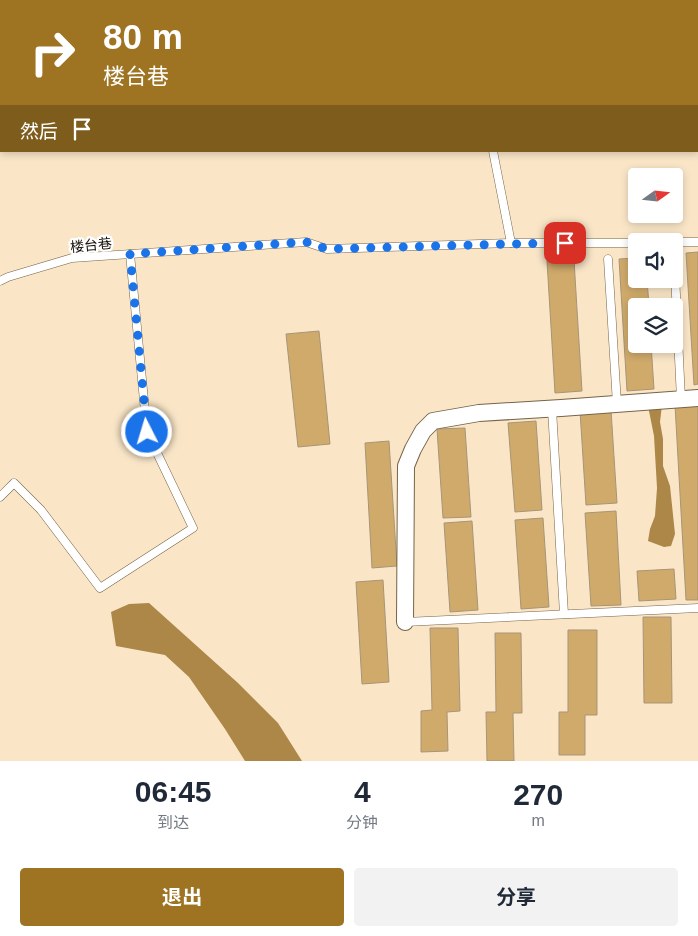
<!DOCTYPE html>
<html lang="zh">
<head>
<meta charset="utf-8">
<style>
	:root { --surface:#fff; --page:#f2f2f3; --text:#1f2937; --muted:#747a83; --accent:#9e7423 }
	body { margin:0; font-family:Arial,"Noto Sans SC",sans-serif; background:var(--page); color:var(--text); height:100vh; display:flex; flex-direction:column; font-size:19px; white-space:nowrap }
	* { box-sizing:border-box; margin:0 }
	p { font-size:16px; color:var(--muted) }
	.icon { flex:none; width:28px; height:28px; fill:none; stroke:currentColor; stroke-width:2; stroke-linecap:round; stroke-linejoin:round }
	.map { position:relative; height:761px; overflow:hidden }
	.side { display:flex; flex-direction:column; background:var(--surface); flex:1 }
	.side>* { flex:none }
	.hud { position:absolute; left:0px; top:0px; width:699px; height:152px; box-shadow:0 2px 8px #0003; background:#9e7423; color:#fff; overflow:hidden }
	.needle { width:32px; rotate:75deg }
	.buttons { position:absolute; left:628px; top:168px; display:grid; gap:10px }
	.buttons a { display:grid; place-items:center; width:55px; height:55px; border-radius:5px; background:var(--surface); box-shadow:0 2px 8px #0003; font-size:25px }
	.pin { position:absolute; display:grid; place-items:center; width:42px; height:42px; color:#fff; margin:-21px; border-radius:10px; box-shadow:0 2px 8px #0006 }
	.me { position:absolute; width:55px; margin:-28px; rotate:355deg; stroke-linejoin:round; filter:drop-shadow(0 0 4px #0008) }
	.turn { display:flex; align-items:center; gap:18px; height:105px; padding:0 20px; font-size:22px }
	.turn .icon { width:65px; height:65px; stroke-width:2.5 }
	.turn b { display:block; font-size:35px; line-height:42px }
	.then { display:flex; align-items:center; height:48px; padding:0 20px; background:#0003; gap:10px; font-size:19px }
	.eta { display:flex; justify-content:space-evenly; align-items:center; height:85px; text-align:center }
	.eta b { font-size:30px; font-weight:700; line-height:35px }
	.action { display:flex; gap:10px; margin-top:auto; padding:10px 20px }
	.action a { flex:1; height:58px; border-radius:5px; background:var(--accent); color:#fff; font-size:20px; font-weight:700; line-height:58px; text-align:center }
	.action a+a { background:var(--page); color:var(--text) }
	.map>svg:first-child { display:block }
	.water { fill:#ac8748 }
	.building { fill:#d0aa6b; stroke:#a79578 }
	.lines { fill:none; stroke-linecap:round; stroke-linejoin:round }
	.lane-casing { stroke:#756448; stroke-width:9 }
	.street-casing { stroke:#756448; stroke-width:18 }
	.lane { stroke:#fff; stroke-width:8 }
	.street { stroke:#fff; stroke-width:16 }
	.route { stroke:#1a73e8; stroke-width:9; stroke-dasharray:0 16.2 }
	.labels { text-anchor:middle; stroke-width:4.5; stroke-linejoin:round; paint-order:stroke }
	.street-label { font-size:14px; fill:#150f05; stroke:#fff }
</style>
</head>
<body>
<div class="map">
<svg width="698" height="761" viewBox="0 0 698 761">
	<rect width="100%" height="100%" fill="#fae6c7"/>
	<g class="water">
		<polygon points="662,405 660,422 663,439 663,466 670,486 675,534 671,546 664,547 648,541 650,529 655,516 657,488 654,436 648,406"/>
		<polygon points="149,603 238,683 278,723 302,761 245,761 225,729 189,677 165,655 116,646 111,612 129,604"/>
	</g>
	<g class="building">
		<polygon points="698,252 698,384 694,385 686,253"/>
		<polygon points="636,258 636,279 647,279 649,306 636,306 636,344 651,344 654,389 627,391 619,259"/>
		<polygon points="574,260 582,391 555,393 547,261"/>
		<polygon points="319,331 330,444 298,447 286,334"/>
		<polygon points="698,404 698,600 686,600 675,405"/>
		<polygon points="611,410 617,503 586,505 580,411"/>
		<polygon points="536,421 542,510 515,512 508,423"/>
		<polygon points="465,428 471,517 443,518 437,429"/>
		<polygon points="389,441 397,566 372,568 365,443"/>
		<polygon points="616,511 621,605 591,606 585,513"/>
		<polygon points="543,518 549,607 521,609 515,520"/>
		<polygon points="472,521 478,610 450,612 444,523"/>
		<polygon points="674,569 676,599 639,601 637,571"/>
		<polygon points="383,580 389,682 362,684 356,582"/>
		<polygon points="643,617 671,617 672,703 644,703"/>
		<polygon points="430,628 458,628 460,711 447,712 448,751 421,752 421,711 432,710"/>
		<polygon points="568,630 597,630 597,715 585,715 585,755 559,755 559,712 568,712"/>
		<polygon points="495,633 521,633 522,713 513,713 514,761 487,761 486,712 496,712"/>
	</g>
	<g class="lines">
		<g class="lane-casing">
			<g id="lane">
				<polyline points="460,0 460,1"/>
				<polyline points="493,151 511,243"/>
				<polyline points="674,242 698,242"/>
				<polyline points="674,254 681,399"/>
				<polyline points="608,259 617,404"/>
				<polyline points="0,281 8,277 72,258 306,242 327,249 511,243 636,243"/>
				<polyline points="552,409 564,614"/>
				<polyline points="0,497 14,483 41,510 100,588 193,528 147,432 130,254"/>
				<polyline points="405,622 698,608"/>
			</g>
		</g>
		<g class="street-casing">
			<polyline id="street" points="405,622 406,466 413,449 423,431 433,421 479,413 561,408 698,398"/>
		</g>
		<use href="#lane" class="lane"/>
		<use href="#street" class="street"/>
	</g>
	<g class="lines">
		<polyline class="route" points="147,432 130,254 306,242 327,249 511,244 565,243"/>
	</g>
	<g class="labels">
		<g class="street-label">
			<text transform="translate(91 245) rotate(-6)" y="5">楼台巷</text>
		</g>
	</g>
</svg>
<div class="buttons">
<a><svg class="needle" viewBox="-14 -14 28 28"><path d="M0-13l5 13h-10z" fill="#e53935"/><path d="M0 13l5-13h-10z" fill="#747a83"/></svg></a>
<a><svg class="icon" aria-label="sound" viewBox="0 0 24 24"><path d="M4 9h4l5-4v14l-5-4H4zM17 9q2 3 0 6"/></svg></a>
<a><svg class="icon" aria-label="layers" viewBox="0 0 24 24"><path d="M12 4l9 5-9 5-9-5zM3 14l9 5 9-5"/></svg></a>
</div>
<div class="pin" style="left:565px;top:243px;background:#d93025"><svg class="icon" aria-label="arrive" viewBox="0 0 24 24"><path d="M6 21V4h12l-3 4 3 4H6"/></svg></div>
<svg class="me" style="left:147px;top:432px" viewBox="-20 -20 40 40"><circle r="17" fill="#1a73e8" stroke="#fff" stroke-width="3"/><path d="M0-11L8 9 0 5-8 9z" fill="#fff"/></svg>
<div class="hud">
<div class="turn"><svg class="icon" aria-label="right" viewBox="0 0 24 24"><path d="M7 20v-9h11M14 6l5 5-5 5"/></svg><div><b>80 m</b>楼台巷</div></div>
<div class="then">然后<svg class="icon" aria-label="arrive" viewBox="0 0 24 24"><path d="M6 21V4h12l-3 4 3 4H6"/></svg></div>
</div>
</div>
<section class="side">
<div class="eta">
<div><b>06:45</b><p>到达</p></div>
<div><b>4</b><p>分钟</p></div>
<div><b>270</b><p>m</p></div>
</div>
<div class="action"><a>退出</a><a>分享</a></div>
</section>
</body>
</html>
